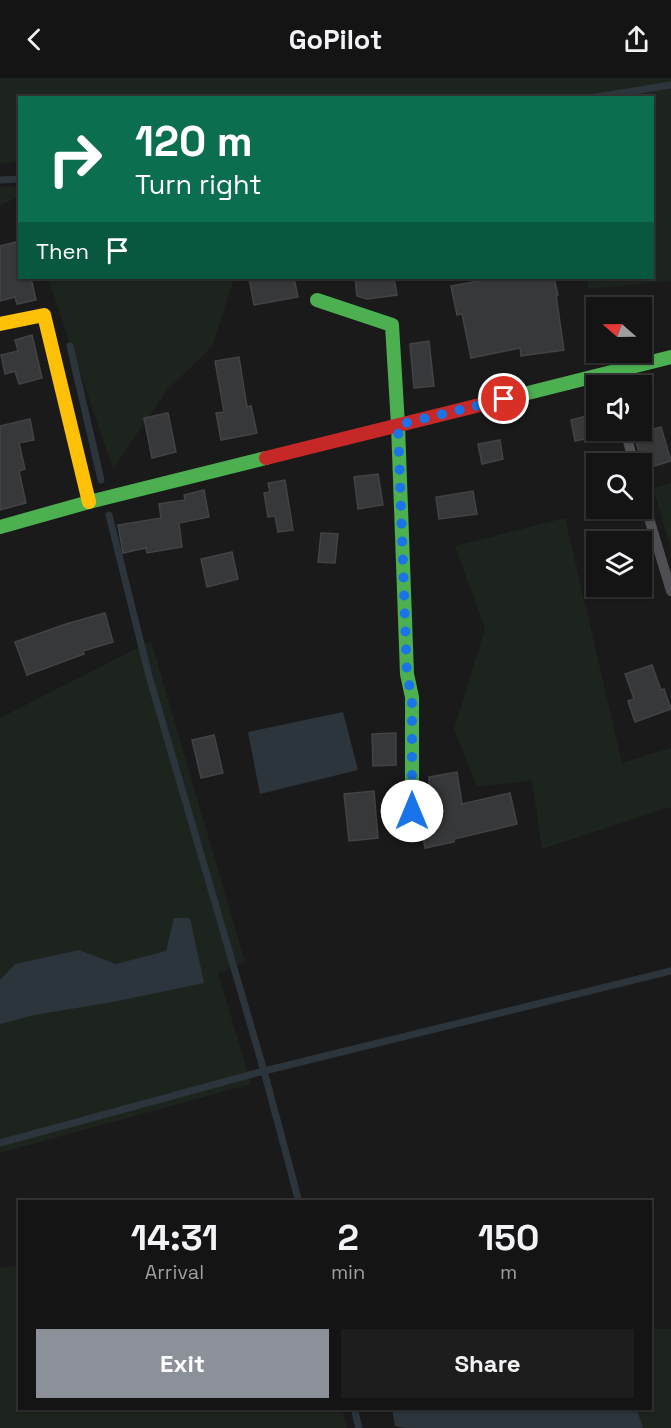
<!DOCTYPE html>
<html lang="en">
<head>
<meta charset="utf-8">
<style>
	:root { --surface:#141414; --page:#1d1d1d; --text:#f1f3f6; --muted:#9d9ea0; --line:#333334; --accent:#8c9099 }
	body { margin:0; font-family:"Space Grotesk",sans-serif; background:var(--page); color:var(--text); height:100vh; display:flex; flex-direction:column; font-size:22px; white-space:nowrap }
	* { box-sizing:border-box; margin:0 }
	p { font-size:20px; color:var(--muted) }
	.icon { flex:none; width:33px; height:33px; fill:none; stroke:currentColor; stroke-width:2; stroke-linecap:round; stroke-linejoin:round }
	.map { position:relative; flex:1; overflow:hidden }
	.side { position:absolute; left:18px; top:1122px; width:634px; height:210px; display:flex; flex-direction:column; background:var(--surface); border-radius:0px; box-shadow:0 2px 4px #0004,0 0 0 2px var(--line) }
	.side>* { flex:none }
	.banner { position:absolute; left:18px; top:18px; width:636px; height:183px; border-radius:0px; box-shadow:0 2px 4px #0004,0 0 0 2px var(--line); background:#0b6e4f; color:#fff; overflow:hidden }
	.needle { width:39px; rotate:290deg }
	.fabs { position:absolute; left:586px; top:219px; display:grid; gap:12px }
	.fabs a { display:grid; place-items:center; width:66px; height:66px; border-radius:0px; background:var(--surface); box-shadow:0 2px 4px #0004,0 0 0 2px var(--line); font-size:30px }
	.pin { position:absolute; display:grid; place-items:center; width:51px; height:51px; color:#fff; margin:-26px; border:3px solid #fff; border-radius:50%; box-shadow:0 2px 6px #0007 }
	.me { position:absolute; width:66px; margin:-33px; rotate:0deg; stroke-linejoin:round; filter:drop-shadow(0 0 4px #0008) }
	.turn { display:flex; align-items:center; gap:21px; height:126px; padding:0 18px; font-size:27px }
	.turn .icon { width:78px; height:78px; stroke-width:2.5 }
	.turn b { display:block; font-size:42px; line-height:51px }
	.then { display:flex; align-items:center; height:57px; padding:0 18px; background:#0003; gap:12px; font-size:22px }
	.eta { display:flex; justify-content:space-evenly; align-items:center; height:102px; text-align:center }
	.eta b { font-size:36px; font-weight:700; line-height:42px }
	.primary-button { display:flex; gap:12px; margin-top:auto; padding:12px 18px }
	.primary-button a { flex:1; height:69px; border-radius:0px; background:var(--accent); color:#fff; font-size:24px; font-weight:700; line-height:69px; text-align:center }
	.primary-button a+a { background:var(--page); color:var(--text) }
	header { display:flex; justify-content:space-between; align-items:center; height:78px; padding:0 18px; background:var(--surface); font-size:27px; font-weight:700 }
	.map>svg:first-child { display:block }
	.green { fill:#1d241e }
	.water { fill:#2c353c }
	.lines { fill:none; stroke-linecap:round; stroke-linejoin:round }
	.stream { stroke:#2c353c; stroke-width:7 }
	.building { fill:#37383a; stroke:#424346; stroke-width:1.5 }
	.lane { stroke:#4e4f53; stroke-width:10 }
	.fast { stroke:#4caf50; stroke-width:14 }
	.slow { stroke:#ffc107; stroke-width:14 }
	.jam { stroke:#c62828; stroke-width:14 }
	.route { stroke:#1a73e8; stroke-width:10; stroke-dasharray:0 18 }
</style>
</head>
<body>
<header><svg class="icon" aria-label="back" viewBox="0 0 24 24"><path d="M15 5l-7 7 7 7"/></svg>GoPilot<svg class="icon" aria-label="share" viewBox="0 0 24 24"><path d="M12 15V3M7 8l5-5 5 5M5 13v7h14v-7"/></svg></header>
<div class="map">
<svg width="671" height="1350" viewBox="0 0 671 1350">
	<rect width="100%" height="100%" fill="#1a1a1a"/>
	<g class="green">
		<polygon points="0,0 671,0 671,203 589,211 586,200 652,200 652,20 319,20 318,17 298,20 20,20 19,84 0,85"/>
		<polygon points="15,108 19,119 0,127 0,109"/>
		<polygon points="48,200 234,200 212,269 167,312 113,391"/>
		<polygon points="671,405 671,471 653,410"/>
		<polygon points="565,440 622,685 671,670 671,729 542,771 532,702 477,709 454,651 485,551 455,468"/>
		<polygon points="151,563 245,884 218,895 251,1006 0,1075 0,640"/>
		<polygon points="19,1187 20,1330 342,1331 347,1350 0,1350 0,1190"/>
		<polygon points="651,1251 671,1251 671,1350 643,1350 637,1331 651,1330"/>
	</g>
	<g class="water">
		<polygon points="343,634 358,692 260,716 248,654"/>
		<polygon points="174,840 190,840 204,905 113,924 34,937 0,946 0,902 15,886 79,872 116,886 166,873"/>
		<polygon points="392,1331 637,1331 643,1350 404,1350 395,1348"/>
	</g>
	<g class="lines">
		<g class="stream">
			<polyline points="590,20 671,7"/>
			<polyline points="0,102 20,101"/>
			<polyline points="70,268 101,402"/>
			<polyline points="109,437 149,598 264,993 299,1124"/>
			<polyline points="0,1065 264,993 671,893"/>
			<polyline points="354,1330 359,1350"/>
		</g>
	</g>
	<g class="building">
		<polygon points="20,163 20,200 31,200 36,222 17,226 15,219 0,223 0,168"/>
		<polygon points="249,200 294,200 298,219 254,227"/>
		<polygon points="355,200 394,200 397,217 367,221 357,218"/>
		<polygon points="494,200 554,200 558,217 556,217 564,272 521,278 520,270 471,280 462,236 457,237 451,208"/>
		<polygon points="32,257 42,300 19,306 15,293 5,296 1,277 18,273 15,262"/>
		<polygon points="429,263 434,308 414,310 410,266"/>
		<polygon points="239,279 247,329 251,328 257,355 221,362 216,335 224,334 215,283"/>
		<polygon points="168,335 176,374 152,380 144,340"/>
		<polygon points="591,337 595,359 575,363 571,342"/>
		<polygon points="30,341 34,362 19,365 25,391 19,393 26,425 0,432 0,348"/>
		<polygon points="661,349 671,383 644,391 634,357"/>
		<polygon points="500,362 503,381 482,386 478,366"/>
		<polygon points="378,396 383,427 358,431 354,399"/>
		<polygon points="285,402 293,452 278,454 275,438 268,439 264,415 270,414 268,405"/>
		<polygon points="204,412 209,439 179,445 182,469 147,475 146,470 123,475 118,447 161,440 159,426 185,422 184,417"/>
		<polygon points="473,413 477,436 439,441 436,419"/>
		<polygon points="321,455 338,456 335,485 318,484"/>
		<polygon points="232,474 238,501 207,509 201,481"/>
		<polygon points="105,535 113,564 83,573 84,576 27,597 15,564 66,546"/>
		<polygon points="652,587 661,612 664,611 671,631 635,644 628,623 634,621 625,596"/>
		<polygon points="396,655 396,687 373,688 372,656"/>
		<polygon points="214,657 223,695 201,700 192,662"/>
		<polygon points="457,694 462,726 510,715 517,746 454,761 454,764 425,770 422,752 432,750 429,728 429,699"/>
		<polygon points="374,713 378,760 349,763 344,716"/>
	</g>
	<g class="lines">
		<g class="lane">
			<polyline points="625,352 634,386"/>
			<polyline points="642,417 671,513"/>
		</g>
		<g class="fast">
			<polyline points="317,222 392,247 398,347 407,596 412,619 412,733"/>
			<polyline points="520,317 671,279"/>
			<polyline points="0,449 89,424 266,380"/>
		</g>
		<polyline class="slow" points="0,246 44,237 89,424"/>
		<polyline class="jam" points="266,380 520,317"/>
	</g>
	<g class="lines">
		<polyline class="route" points="412,733 412,620 407,596 398,347 504,321"/>
	</g>
</svg>
<div class="fabs">
<a><svg class="needle" viewBox="-14 -14 28 28"><path d="M0-13l5 13h-10z" fill="#e53935"/><path d="M0 13l5-13h-10z" fill="#9d9ea0"/></svg></a>
<a><svg class="icon" aria-label="sound" viewBox="0 0 24 24"><path d="M4 9h4l5-4v14l-5-4H4zM17 9q2 3 0 6"/></svg></a>
<a><svg class="icon" aria-label="search" viewBox="0 0 24 24"><circle cx="10" cy="10" r="6"/><path d="M15 15l6 6"/></svg></a>
<a><svg class="icon" aria-label="layers" viewBox="0 0 24 24"><path d="M12 4l9 5-9 5-9-5zM3 14l9 5 9-5"/></svg></a>
</div>
<div class="pin" style="left:504px;top:321px;background:#d93025"><svg class="icon" aria-label="arrive" viewBox="0 0 24 24"><path d="M6 21V4h12l-3 4 3 4H6"/></svg></div>
<svg class="me" style="left:412px;top:733px" viewBox="-20 -20 40 40"><circle r="19" fill="#fff"/><path d="M0-13L10 11 0 6-10 11z" fill="#1a73e8"/></svg>
<div class="banner">
<div class="turn"><svg class="icon" aria-label="right" viewBox="0 0 24 24"><path d="M7 20v-9h11M14 6l5 5-5 5"/></svg><div><b>120 m</b>Turn right</div></div>
<div class="then">Then<svg class="icon" aria-label="arrive" viewBox="0 0 24 24"><path d="M6 21V4h12l-3 4 3 4H6"/></svg></div>
</div>
<section class="side">
<div class="eta">
<div><b>14:31</b><p>Arrival</p></div>
<div><b>2</b><p>min</p></div>
<div><b>150</b><p>m</p></div>
</div>
<div class="primary-button"><a>Exit</a><a>Share</a></div>
</section>
</div>
</body>
</html>
